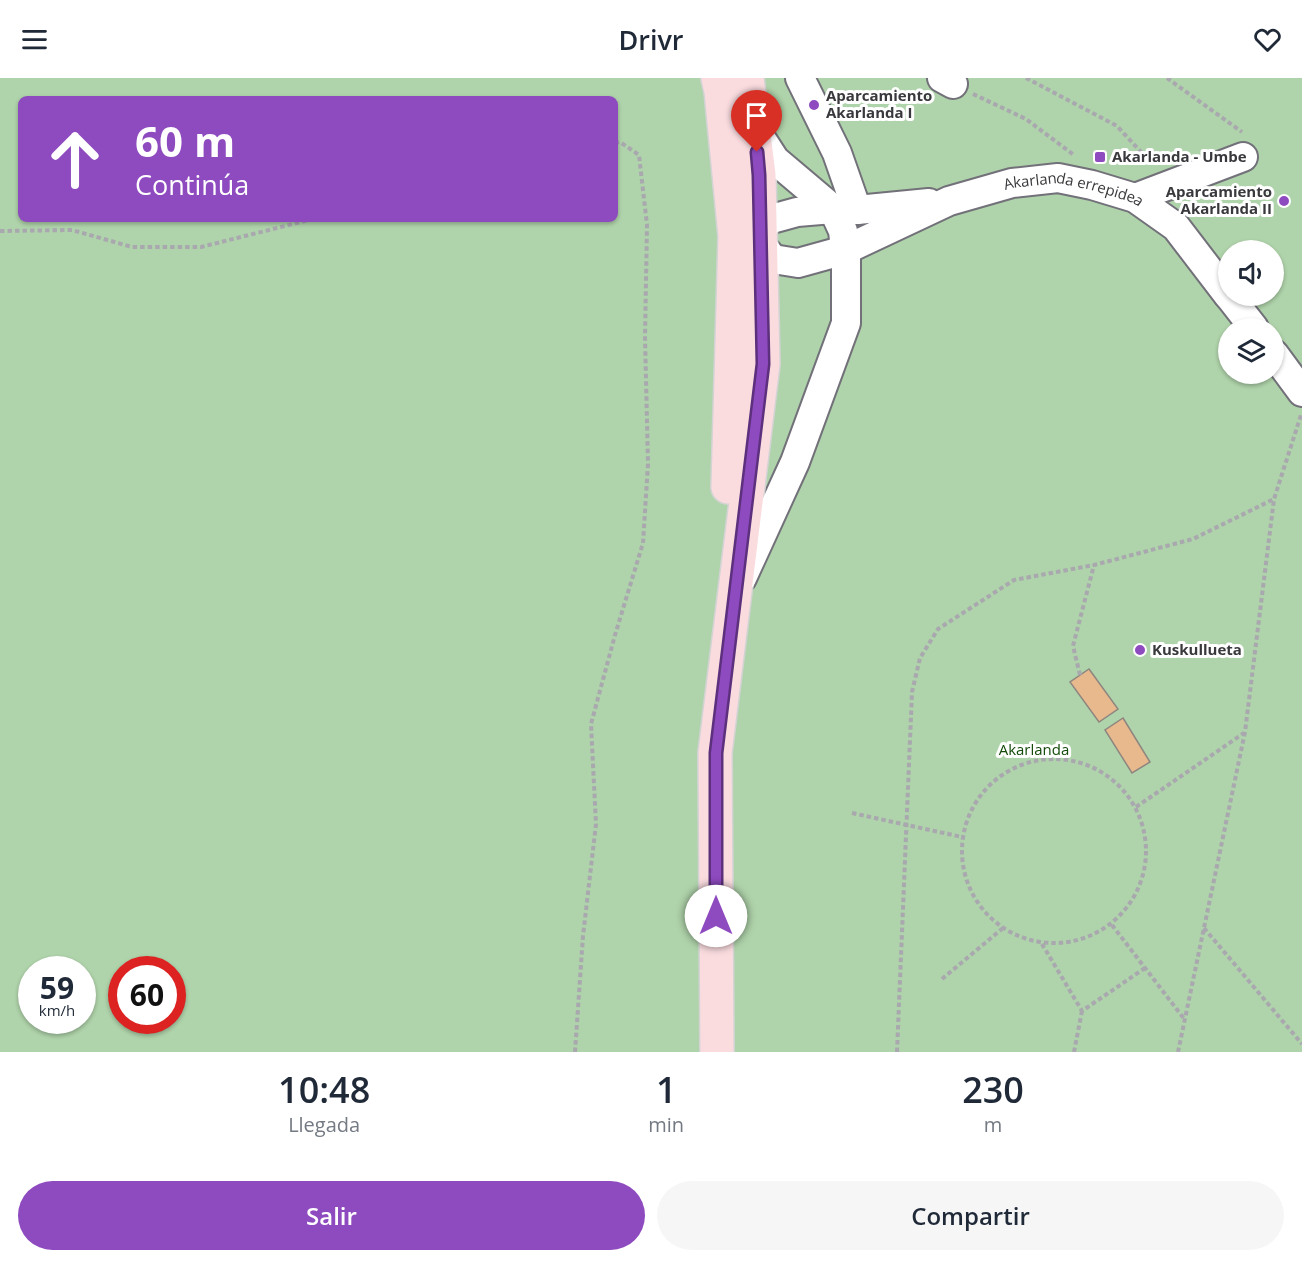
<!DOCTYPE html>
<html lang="es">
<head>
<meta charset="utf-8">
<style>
	:root { --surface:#fff; --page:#f6f6f7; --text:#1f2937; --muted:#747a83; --accent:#8e4abf }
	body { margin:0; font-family:"Open Sans",sans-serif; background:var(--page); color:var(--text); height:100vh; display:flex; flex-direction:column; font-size:22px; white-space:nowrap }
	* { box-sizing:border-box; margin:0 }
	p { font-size:20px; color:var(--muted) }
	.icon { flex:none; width:33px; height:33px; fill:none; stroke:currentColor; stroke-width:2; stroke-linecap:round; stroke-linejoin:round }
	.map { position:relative; height:974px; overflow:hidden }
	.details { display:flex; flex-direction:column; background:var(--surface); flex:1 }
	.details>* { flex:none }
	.top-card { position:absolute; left:18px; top:18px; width:600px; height:126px; border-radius:9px; box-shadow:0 2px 4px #0004; background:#8e4abf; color:#fff; overflow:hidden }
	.tools { position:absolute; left:1218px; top:162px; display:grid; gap:12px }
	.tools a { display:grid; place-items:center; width:66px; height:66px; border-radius:50%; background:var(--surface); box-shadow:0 2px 4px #0004; font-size:30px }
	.speed { position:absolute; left:18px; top:878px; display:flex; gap:12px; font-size:30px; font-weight:700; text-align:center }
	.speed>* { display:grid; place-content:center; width:78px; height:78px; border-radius:50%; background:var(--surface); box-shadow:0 2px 4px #0004; line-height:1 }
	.speed small { font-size:15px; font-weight:400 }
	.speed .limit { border:9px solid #d22; background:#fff; color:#111 }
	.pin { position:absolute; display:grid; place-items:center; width:51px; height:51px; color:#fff; margin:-62px -26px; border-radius:50% 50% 50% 0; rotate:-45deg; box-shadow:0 0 6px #0007 }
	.pin .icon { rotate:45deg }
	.me { position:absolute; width:66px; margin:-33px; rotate:0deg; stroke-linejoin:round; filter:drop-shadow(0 0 4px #0008) }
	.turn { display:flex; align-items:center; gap:21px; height:126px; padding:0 18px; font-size:27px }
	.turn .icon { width:78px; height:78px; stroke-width:2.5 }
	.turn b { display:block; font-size:42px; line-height:51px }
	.eta { display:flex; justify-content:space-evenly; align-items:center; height:102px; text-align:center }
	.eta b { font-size:36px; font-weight:600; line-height:42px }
	.button { display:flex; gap:12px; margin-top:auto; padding:12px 18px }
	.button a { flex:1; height:69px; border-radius:36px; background:var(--accent); color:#fff; font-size:24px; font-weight:600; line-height:69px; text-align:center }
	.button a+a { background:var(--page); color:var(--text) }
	header { display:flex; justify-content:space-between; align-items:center; height:78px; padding:0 18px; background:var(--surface); font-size:27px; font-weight:600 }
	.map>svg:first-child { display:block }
	.green { fill:#afd3aa; fill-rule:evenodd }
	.building { fill:#e9b98e; stroke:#8e867f; stroke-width:1.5 }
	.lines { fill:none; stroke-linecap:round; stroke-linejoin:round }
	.minor-casing { stroke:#727079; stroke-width:32 }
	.major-casing { stroke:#d3d3d4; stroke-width:36 }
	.path { stroke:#a9a8af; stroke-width:4; stroke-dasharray:4.5 3; stroke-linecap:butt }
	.minor { stroke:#fff; stroke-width:28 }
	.major { stroke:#fadcdf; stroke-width:33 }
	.route-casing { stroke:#5c307c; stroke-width:15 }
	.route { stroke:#8e4abf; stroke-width:10 }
	.poi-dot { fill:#8e4abf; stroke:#fff; stroke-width:2 }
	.labels { text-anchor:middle; stroke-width:6; stroke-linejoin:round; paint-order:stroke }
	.poi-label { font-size:15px; font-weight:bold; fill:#39383c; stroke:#fff; text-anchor:start }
	.street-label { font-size:15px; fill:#39383c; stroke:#fff }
	.park-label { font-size:15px; fill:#144b0b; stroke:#fff }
</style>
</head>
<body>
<header><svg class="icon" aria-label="menu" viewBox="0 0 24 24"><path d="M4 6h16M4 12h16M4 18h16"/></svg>Drivr<svg class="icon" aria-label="heart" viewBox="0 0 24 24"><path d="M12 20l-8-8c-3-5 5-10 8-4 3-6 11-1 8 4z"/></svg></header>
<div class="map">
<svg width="1302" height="974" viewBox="0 0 1302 974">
	<rect width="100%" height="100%" fill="#f4f2fc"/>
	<path class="green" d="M0,0h1302v974h-1302zM21,21h594v120h-594zM1228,172h46v46h-46zM1228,250h46v46h-46zM32,891h50v51h-50zM122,891h50v51h-50z"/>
	<g class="building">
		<polygon points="1089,591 1118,631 1099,644 1070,604"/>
		<polygon points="1123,640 1150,684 1132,695 1105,652"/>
	</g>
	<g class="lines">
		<g class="minor-casing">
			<g id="minor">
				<polyline points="800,0 837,75 857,132"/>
				<polyline points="942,0 953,6"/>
				<polyline points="1135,120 1243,79"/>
				<path id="s1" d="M752,155l21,26 25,4 47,-13 104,-49 63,-18 46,-5 34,7 43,13 41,29 52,68"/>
				<polyline points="752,169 768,142 797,134 833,131 857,132 929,125"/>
				<polyline points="1229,218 1254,250"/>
				<polyline points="1274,276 1302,314"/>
				<polyline points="742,500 795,384 846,245 846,179 843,153 833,131 775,82 755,51"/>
			</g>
		</g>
		<g class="major-casing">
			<g id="major">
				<polyline points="718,0 721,13 735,158 728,409"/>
				<polyline points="717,974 715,675 763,286 759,97 747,0"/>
			</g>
		</g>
		<g class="path">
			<polyline points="1026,0 1117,48 1153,87"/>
			<polyline points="1167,0 1242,54"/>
			<polyline points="973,16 1026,41 1074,77"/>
			<polyline points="0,153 72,152 132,169 201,169 313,141"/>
			<polyline points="1080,597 1073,568 1094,487"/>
			<circle cx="1054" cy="773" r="92"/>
			<polyline points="1136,729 1244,655"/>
			<polyline points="852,735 962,759"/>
			<polyline points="1112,847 1185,942"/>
			<polyline points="1204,850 1302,966"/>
			<polyline points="1042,866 1082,933 1145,890"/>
			<polyline points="942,901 1003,850"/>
			<polyline points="575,974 583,858 596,746 591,646 615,557 643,465 648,386 645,259 647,147 639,77 620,64 615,65"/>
			<polyline points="897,974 912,614 920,580 938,551 1014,502 1094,487 1193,461 1274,421"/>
			<polyline points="1074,974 1082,933"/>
			<polyline points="1178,974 1245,654 1274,421 1301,337"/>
		</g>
		<use href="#minor" class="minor"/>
		<use href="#major" class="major"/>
	</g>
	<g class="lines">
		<g class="route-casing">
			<polyline id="route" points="716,838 716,675 763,286 759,97 757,74"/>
		</g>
		<use href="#route" class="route"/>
	</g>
	<g class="poi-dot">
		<circle cx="814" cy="27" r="6"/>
		<rect x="1094" y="73" width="12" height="12" rx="3"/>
		<circle cx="1284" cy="123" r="6"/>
		<circle cx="1140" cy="572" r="6"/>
	</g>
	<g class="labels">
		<g class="poi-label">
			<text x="826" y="23">Aparcamiento<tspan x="826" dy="17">Akarlanda I</tspan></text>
			<text x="1112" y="84">Akarlanda - Umbe</text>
			<text x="1272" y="119" text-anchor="end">Aparcamiento<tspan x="1272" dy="17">Akarlanda II</tspan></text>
			<text x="1152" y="577">Kuskullueta</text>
		</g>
		<g class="street-label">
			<text dy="5" stroke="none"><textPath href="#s1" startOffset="351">Akarlanda errepidea</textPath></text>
		</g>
		<g class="park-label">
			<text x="1034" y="677">Akarlanda</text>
		</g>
	</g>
</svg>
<div class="tools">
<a><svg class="icon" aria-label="sound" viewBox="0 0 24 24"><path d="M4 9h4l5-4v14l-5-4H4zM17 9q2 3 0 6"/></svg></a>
<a><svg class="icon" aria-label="layers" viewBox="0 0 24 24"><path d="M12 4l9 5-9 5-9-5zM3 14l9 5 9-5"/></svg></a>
</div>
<div class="speed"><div>59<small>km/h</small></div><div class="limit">60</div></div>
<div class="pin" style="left:757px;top:74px;background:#d93025"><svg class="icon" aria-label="arrive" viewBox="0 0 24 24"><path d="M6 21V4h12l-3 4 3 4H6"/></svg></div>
<svg class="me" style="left:716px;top:838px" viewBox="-20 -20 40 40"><circle r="19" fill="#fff"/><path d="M0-13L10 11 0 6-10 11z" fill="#8e4abf"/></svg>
<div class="top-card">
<div class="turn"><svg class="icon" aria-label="ahead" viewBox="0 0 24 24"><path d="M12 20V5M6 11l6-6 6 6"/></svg><div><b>60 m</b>Continúa</div></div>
</div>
</div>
<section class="details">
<div class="eta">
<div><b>10:48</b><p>Llegada</p></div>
<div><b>1</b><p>min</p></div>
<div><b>230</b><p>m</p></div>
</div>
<div class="button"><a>Salir</a><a>Compartir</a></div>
</section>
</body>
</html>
